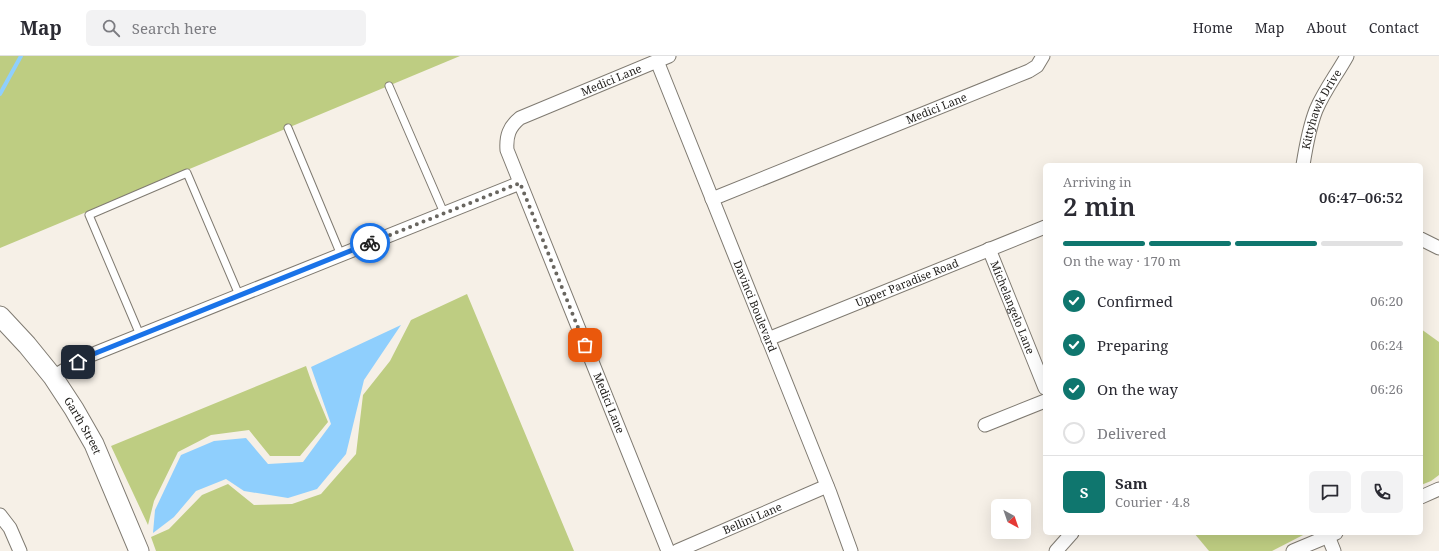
<!DOCTYPE html>
<meta charset="utf-8">
<style>
:root{--surface:#fff;--page:#f2f2f3;--text:#2b2b33;--muted:#7c7c81;--line:#e1e1e2;--accent:#0f766e}
body{margin:0;font-family:"Noto Serif",serif;background:var(--page);color:var(--text);height:100vh;display:flex;flex-direction:column;font-size:15px;white-space:nowrap}
*{box-sizing:border-box;margin:0}
p{font-size:13px;color:var(--muted)}
.icon{flex:none;width:22px;height:22px;fill:none;stroke:currentColor;stroke-width:2;stroke-linecap:round;stroke-linejoin:round}
.map{position:relative;flex:1;overflow:hidden}
.details{position:absolute;left:1043px;top:107px;width:380px;height:372px;display:flex;flex-direction:column;background:var(--surface);border-radius:6px;box-shadow:0 4px 16px #0002}
.details>*{flex:none}
.needle{width:26px;rotate:140deg}
.tools{position:absolute;left:991px;top:443px;display:grid;gap:8px}
.tools a{display:grid;place-items:center;width:40px;height:40px;border-radius:6px;background:var(--surface);box-shadow:0 4px 16px #0002;font-size:20px}
.pin{position:absolute;display:grid;place-items:center;width:34px;height:34px;color:#fff;margin:-17px;border-radius:8px;box-shadow:0 2px 6px #0006}
.courier{position:absolute;display:grid;place-items:center;width:40px;height:40px;margin:-20px;border:3px solid #1a73e8;border-radius:50%;background:#fff;color:#222;box-shadow:0 1px 5px #0007}
.headline em{font-style:normal;font-weight:600}
.headline div{display:flex;flex-direction:column-reverse}
.headline{display:flex;align-items:center;justify-content:space-between;height:68px;padding:0 20px}
h1{font-size:26px;font-weight:600;line-height:30px}
.bar{display:grid;grid-template-columns:repeat(4,1fr);gap:6px 4px;align-content:center;height:48px;padding:0 20px}
.bar i{height:5px;border-radius:3px;background:var(--line)}
.bar .selected{background:var(--accent)}
.bar p{grid-column:span 4}
.line{display:flex;align-items:center;gap:10px;padding:0 20px;border-top:1px solid var(--line)}
.line div{flex:1}
.round{display:grid;place-items:center;flex:none;width:42px;height:42px;border-radius:6px;background:var(--page)}
ol{padding:0 20px;list-style:none}
li{display:flex;align-items:center;gap:12px;height:44px}
li p{margin-inline-start:auto}
li .icon{padding:4px;border-radius:50%;background:var(--accent);color:#fff;stroke-width:4}
li:last-child{color:var(--muted)}
li i{width:22px;height:22px;border:2px solid var(--line);border-radius:50%}
header{display:flex;align-items:center;gap:24px;box-sizing:border-box;height:56px;padding:0 20px;background:var(--surface);border-bottom:1px solid var(--line)}
header strong{font-size:19px}
nav{display:flex;gap:22px;margin-inline-start:auto;font-size:14px}
.search{width:280px;height:36px;background:var(--page);display:flex;align-items:center;gap:10px;box-sizing:border-box;padding:0 14px;border-radius:6px;color:var(--muted);font-size:15px}
.map>svg:first-child{display:block}
.green{fill:#becd82}
.water{fill:#8fcffd}
.lines{fill:none;stroke-linecap:round;stroke-linejoin:round}
.stream{stroke:#8fcffd;stroke-width:4}
.lane-casing{stroke:#7f7a71;stroke-width:9}
.street-casing{stroke:#7f7a71;stroke-width:15}
.secondary-casing{stroke:#7f7a71;stroke-width:21}
.lane{stroke:#fff;stroke-width:7}
.street{stroke:#fff;stroke-width:13}
.secondary{stroke:#fff;stroke-width:19}
.done{stroke:#696660;stroke-width:4;stroke-dasharray:0 7.2}
.route{stroke:#1a73e8;stroke-width:5}
.labels{text-anchor:middle;stroke-width:3;stroke-linejoin:round;paint-order:stroke}
.street-label{font-size:11px;fill:#1d1b18;stroke:#fff}
</style>
<header>
<strong>Map</strong>
<div class="search"><svg class="icon" aria-label="search" viewBox="0 0 24 24"><circle cx="10" cy="10" r="6"/><path d="M15 15l6 6"/></svg>Search here</div>
<nav><a>Home</a><a>Map</a><a>About</a><a>Contact</a></nav>
</header>
<div class="map">
<svg width="1439" height="495" viewBox="0 0 1439 495">
<rect width="100%" height="100%" fill="#f6f0e7"/>
<!-- green -->
<g class="green">
<path d="M0,0H460L0,192Z"/>
<path d="M467,238L574,495H156L151,481L169,473L202,439L228,428L254,449L292,448L321,438L356,398L363,339L390,305L411,264Z"/>
<path d="M1421,273L1439,286V419L1431,425L1421,429Z"/>
<path d="M306,310L313,330L328,366L300,400H270L249,374L211,379L178,396L154,445L148,469L111,390Z"/>
<path d="M1194,477H1307L1272,495H1209Z"/>
</g>
<!-- water -->
<path class="water" d="M401,269L364,324L346,398L317,433L288,442L244,435L226,423L196,435L174,461L153,477L155,454L181,399L214,385L246,382L268,408L303,406L331,368L311,311Z"/>
<g class="lines">
<!-- stream -->
<path class="stream" d="M0,38L21,0"/>
<!-- lane casing -->
<g class="lane-casing">
<g id="lane">
<path d="M389,30L444,157"/>
<path d="M288,72L341,199"/>
<path d="M140,279L89,159L187,117L239,239"/>
</g>
</g>
<!-- street casing -->
<g class="street-casing">
<g id="street">
<path id="s1" d="M657,5L830,437L851,495"/>
<path id="s2" d="M1303,109C1306,90 1309,72 1316,54C1324,35 1337,18 1347,0"/>
<path id="s3" d="M712,143L1029,15L1037,10L1043,0"/>
<path d="M1421,183L1439,192"/>
<path id="s4" d="M989,193L1045,332"/>
<path id="s5" d="M768,283L1045,171"/>
<path d="M53,321L86,301L520,127"/>
<path d="M985,369L1045,345"/>
<path d="M1421,441L1439,433"/>
<path d="M0,459L10,472L20,495"/>
<path d="M1328,480L1334,495"/>
<path id="s6" d="M668,495L507,94C506,80 509,71 520,62L669,0"/>
<path id="s7" d="M677,495L827,430"/>
<path d="M1056,495L1072,477"/>
<path d="M1293,495L1336,477"/>
</g>
</g>
<!-- secondary casing -->
<g class="secondary-casing">
<g id="secondary">
<path id="s8" d="M0,260L27,289L53,321L74,353L94,388L139,495"/>
</g>
</g>
<!-- lane -->
<use href="#lane" class="lane"/>
<!-- street -->
<use href="#street" class="street"/>
<!-- secondary -->
<use href="#secondary" class="secondary"/>
</g>
<g class="lines">
<!-- done -->
<path class="done" d="M370,187L520,127L585,289"/>
<!-- route -->
<path class="route" d="M78,306L86,301L370,187"/>
</g>
<g class="labels">
<!-- street labels -->
<g class="street-label">
<text dy="4" stroke="none"><textPath href="#s6" startOffset="567">Medici Lane</textPath></text>
<text dy="4" stroke="none"><textPath href="#s3" startOffset="242">Medici Lane</textPath></text>
<text dy="4" stroke="none"><textPath href="#s2" startOffset="59">Kittyhawk Drive</textPath></text>
<text dy="4" stroke="none"><textPath href="#s5" startOffset="150">Upper Paradise Road</textPath></text>
<text dy="4" stroke="none"><textPath href="#s1" startOffset="264">Davinci Boulevard</textPath></text>
<text dy="4" stroke="none"><textPath href="#s4" startOffset="63">Michelangelo Lane</textPath></text>
<text transform="translate(609 347) rotate(68)" y="4">Medici Lane</text>
<text dy="4" stroke="none"><textPath href="#s8" startOffset="138">Garth Street</textPath></text>
<text dy="4" stroke="none"><textPath href="#s7" startOffset="82">Bellini Lane</textPath></text>
</g>
</g>
</svg>
<div class="tools">
<a><svg class="needle" viewBox="-14 -14 28 28"><path d="M0-13l5 13h-10z" fill="#e53935"/><path d="M0 13l5-13h-10z" fill="#7c7c81"/></svg></a>
</div>
<div class="pin" style="left:585px;top:289px;background:#ea580c"><svg class="icon" aria-label="bag" viewBox="0 0 24 24"><path d="M5 8h14l-1 12H6zM9 8a3 3 0 0 1 6 0"/></svg></div>
<div class="pin" style="left:78px;top:306px;background:#1f2937"><svg class="icon" aria-label="home" viewBox="0 0 24 24"><path d="M3 11l9-7 9 7M6 9v11h12V9"/></svg></div>
<div class="courier" style="left:370px;top:187px"><svg class="icon" aria-label="bike" viewBox="0 0 24 24"><circle cx="6" cy="16" r="4"/><circle cx="18" cy="16" r="4"/><path d="M6 16l4-8h5l3 8M10 8l3 8H6M13 5h3"/></svg></div>
<section class="details">
<div class="headline"><div><h1>2 min</h1><p>Arriving in</p></div><em>06:47–06:52</em></div>
<div class="bar"><i class="selected"></i><i class="selected"></i><i class="selected"></i><i></i><p>On the way · 170 m</p></div>
<ol>
<li><svg class="icon" aria-label="check" viewBox="0 0 24 24"><path d="M5 12l5 5 9-10"/></svg>Confirmed<p>06:20</p></li>
<li><svg class="icon" aria-label="check" viewBox="0 0 24 24"><path d="M5 12l5 5 9-10"/></svg>Preparing<p>06:24</p></li>
<li><svg class="icon" aria-label="check" viewBox="0 0 24 24"><path d="M5 12l5 5 9-10"/></svg>On the way<p>06:26</p></li>
<li><i></i>Delivered</li>
</ol>
<div class="line" style="height:72px"><b class="round" style="background:var(--accent);color:#fff">S</b><div><b>Sam</b><p>Courier · 4.8</p></div><a class="round"><svg class="icon" aria-label="chat" viewBox="0 0 24 24"><path d="M4 5h16v11H9l-5 4z"/></svg></a><a class="round"><svg class="icon" aria-label="phone" viewBox="0 0 24 24"><path d="M5 4h4l2 5-3 2q2 4 5 5l2-3 5 2v4C11 20 4 13 5 4z"/></svg></a></div>
</section>
</div>
